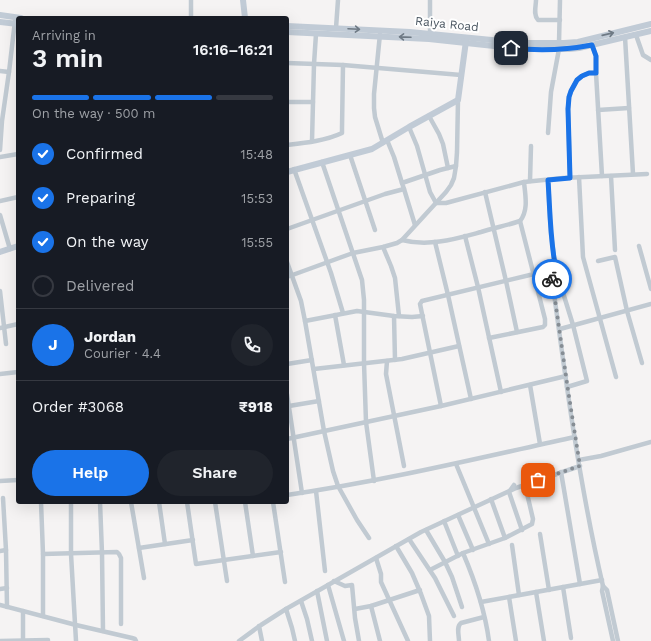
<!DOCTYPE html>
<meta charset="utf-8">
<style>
:root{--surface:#171b24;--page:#20242c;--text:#f1f3f6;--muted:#9ea1a6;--line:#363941;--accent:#1a73e8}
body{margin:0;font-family:"Work Sans",sans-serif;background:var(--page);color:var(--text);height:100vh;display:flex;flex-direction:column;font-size:15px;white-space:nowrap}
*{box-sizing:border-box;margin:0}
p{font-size:13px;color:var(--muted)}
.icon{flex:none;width:22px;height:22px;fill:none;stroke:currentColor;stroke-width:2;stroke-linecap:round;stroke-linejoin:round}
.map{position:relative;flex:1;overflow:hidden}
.side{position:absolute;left:16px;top:16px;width:273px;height:488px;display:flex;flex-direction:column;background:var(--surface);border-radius:4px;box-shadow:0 4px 16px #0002}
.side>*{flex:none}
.pin{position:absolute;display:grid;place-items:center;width:34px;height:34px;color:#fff;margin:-17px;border-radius:8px;box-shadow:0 2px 6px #0006}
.courier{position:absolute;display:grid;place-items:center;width:40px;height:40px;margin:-20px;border:3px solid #1a73e8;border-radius:50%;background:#fff;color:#222;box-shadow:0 1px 5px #0007}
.headline em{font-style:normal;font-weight:600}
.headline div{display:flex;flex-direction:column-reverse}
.headline{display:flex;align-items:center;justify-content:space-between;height:68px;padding:0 16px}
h1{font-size:26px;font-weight:600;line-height:30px}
.bar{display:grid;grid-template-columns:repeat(4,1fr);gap:6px 4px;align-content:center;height:48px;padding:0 16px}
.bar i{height:5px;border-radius:3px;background:var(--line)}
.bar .selected{background:var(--accent)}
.bar p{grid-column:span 4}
.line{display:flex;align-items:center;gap:10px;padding:0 16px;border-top:1px solid var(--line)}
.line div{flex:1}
.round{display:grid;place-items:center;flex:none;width:42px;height:42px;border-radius:21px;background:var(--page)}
ol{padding:0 16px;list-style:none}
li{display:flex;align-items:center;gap:12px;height:44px}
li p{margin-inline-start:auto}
li .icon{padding:4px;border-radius:50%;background:var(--accent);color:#fff;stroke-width:4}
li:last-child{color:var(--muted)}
li i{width:22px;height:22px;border:2px solid var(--line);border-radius:50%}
.button{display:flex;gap:8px;margin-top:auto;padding:8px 16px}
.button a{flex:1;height:46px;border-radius:24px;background:var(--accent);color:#fff;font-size:16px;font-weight:600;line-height:46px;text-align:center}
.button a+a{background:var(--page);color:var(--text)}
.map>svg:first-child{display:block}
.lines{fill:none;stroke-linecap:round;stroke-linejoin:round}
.street{stroke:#c1cad2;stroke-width:4.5}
.secondary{stroke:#c1cbd6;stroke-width:6}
.oneway{stroke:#6e7984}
.done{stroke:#868d94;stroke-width:4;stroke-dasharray:0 7.2}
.route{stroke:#1a73e8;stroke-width:5}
.labels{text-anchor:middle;stroke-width:4;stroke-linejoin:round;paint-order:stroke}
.street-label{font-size:12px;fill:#4a5661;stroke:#fff}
</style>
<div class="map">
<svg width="651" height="641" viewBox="0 0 651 641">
<rect width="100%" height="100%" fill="#f5f3f3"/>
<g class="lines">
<!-- street -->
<g class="street">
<path d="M536,0C536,6 533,15 538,20H560"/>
<path d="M191,18V0"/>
<path d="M336,28L338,0"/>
<path d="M380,34L374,94V108L375,117L383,143"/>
<path d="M636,35L643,55L651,60"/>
<path d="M430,36V0"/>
<path d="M625,37L633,174"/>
<path d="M559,43L560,0"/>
<path d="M287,63L343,65L461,75"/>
<path d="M0,71L9,72"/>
<path d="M596,73L602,176"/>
<path d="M287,102H313"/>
<path d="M598,110L629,108"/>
<path d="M429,116L439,134L443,144L448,168"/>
<path d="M409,127L417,146L430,192L436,203H446L524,182L563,178L647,174"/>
<path d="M548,133L551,92L559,49"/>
<path d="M387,140L394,157L402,183"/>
<path d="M312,141L314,64L316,34"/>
<path d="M287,145C305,143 325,141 342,133V128L343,65"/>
<path d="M0,150L2,121L9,72L15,21"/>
<path d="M350,155L375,230"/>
<path d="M0,157L18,154"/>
<path d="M322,162L362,280L364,300V363L366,422L374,481"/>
<path d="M294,169L331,273L343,313"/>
<path d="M611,176L615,250"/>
<path d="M579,177L583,257L616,377"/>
<path d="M570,178L568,109L569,97L571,91L577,80L582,76L589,73H596V56L592,45"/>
<path d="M548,180L551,234L554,257L556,270L573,325L587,381L567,387"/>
<path d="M530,181L531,146"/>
<path d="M404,189L415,225"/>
<path d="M485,192L506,281L517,332"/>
<path d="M0,201L18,197"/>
<path d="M0,215L10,249"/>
<path d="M287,229L385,194L404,189L402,183L440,170L456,166"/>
<path d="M465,236L478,287L501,392"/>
<path d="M402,240C429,247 455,239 481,232C494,228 508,225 520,221C529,210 525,194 524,182"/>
<path d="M435,242L448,295L471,399"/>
<path d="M639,246L651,289"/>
<path d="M383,247L391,266L395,278L399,316"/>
<path d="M598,261L615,257L627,311L642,363"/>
<path d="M287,262L301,301L305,321L324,431L333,471L338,486L357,520L369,538"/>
<path d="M551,271C565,376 579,483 603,586L602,591L613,641"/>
<path d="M287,277L353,253L383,247L397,243L402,240L446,192L451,185L454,178L456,166L457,152L458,100"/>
<path d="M0,291L6,344"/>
<path d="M335,315L344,365"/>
<path d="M394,316L395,360"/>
<path d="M305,321L357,311L394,316L412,317L423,316"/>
<path d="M0,328L18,324"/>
<path d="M560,329L651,304"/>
<path d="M489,338L543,327L545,325V319L520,221"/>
<path d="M387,361L386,374L404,466"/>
<path d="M287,364L312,360"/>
<path d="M314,369L402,359L459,346"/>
<path d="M0,374L18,372"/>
<path d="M530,385L540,444"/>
<path d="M287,394L302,493"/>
<path d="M289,406L319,401"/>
<path d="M441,406L420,304L422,301L534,274L556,270"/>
<path d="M287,439L441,406L566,376"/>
<path d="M579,460L601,456L651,442"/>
<path d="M456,464L489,544"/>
<path d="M561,472L580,584"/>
<path d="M0,481L18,480"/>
<path d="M514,485L509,492L522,530"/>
<path d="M316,491L325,571"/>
<path d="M287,495C384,481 479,458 575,437"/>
<path d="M3,498L6,550L7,607"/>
<path d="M491,499L505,538"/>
<path d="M41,502L43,554V616"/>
<path d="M71,502V554L76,641"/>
<path d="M100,502L102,553L103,631"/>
<path d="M131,502L144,578"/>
<path d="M159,502L165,544"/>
<path d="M187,502L196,564L224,560L281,552"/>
<path d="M215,502L227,581"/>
<path d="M245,502L253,556"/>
<path d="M273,502L285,582"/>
<path d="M458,515L473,550"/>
<path d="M444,521L458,556"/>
<path d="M426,530L445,562L452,577L462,607"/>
<path d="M540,534L549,590"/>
<path d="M409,539L435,578L454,616"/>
<path d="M512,545L519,595"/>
<path d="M396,546L412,573L421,594L429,616L430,641"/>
<path d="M139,548L193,540"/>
<path d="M0,551L6,550"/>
<path d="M463,553C475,581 485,611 489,641"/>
<path d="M43,554L117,552L119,554L121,558V624"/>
<path d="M376,558L381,574V582L408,641"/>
<path d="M430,570L463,553L505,538L532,524L533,519L525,485V474"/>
<path d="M334,581L345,586L352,585L355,618L359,641"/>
<path d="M328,585L344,641"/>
<path d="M603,586L607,590L618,641"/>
<path d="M563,587L571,638"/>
<path d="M0,589L7,588"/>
<path d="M317,591L327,641"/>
<path d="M536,592L544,641"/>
<path d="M509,597L516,641"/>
<path d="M301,601L307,619L312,641"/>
<path d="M481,602L602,580"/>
<path d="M0,605L76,625L132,638L135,639L136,641"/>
<path d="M371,606L380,641"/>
<path d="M286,609L292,628L295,641"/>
<path d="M355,609L371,606L420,590"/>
<path d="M259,626L262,641"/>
<path d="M0,641L48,640"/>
<path d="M23,641V611"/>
<path d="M239,641L261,625L286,609L421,532L464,512L516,488L580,466"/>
<path d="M459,641C459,635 456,627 461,623L484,617"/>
</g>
<!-- secondary -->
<g class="secondary">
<path d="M243,0L245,18"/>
<path d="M0,15L21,18"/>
<path d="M0,22L18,24"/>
<path d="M287,26L410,32L522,43H564L578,42L651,24"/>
<path d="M287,32L429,39L521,49H569L579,48L651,31"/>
<path d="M287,172L372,149L409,127L458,100L466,41"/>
<path d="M0,252L18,246"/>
</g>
</g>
<!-- one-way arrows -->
<defs><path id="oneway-shaft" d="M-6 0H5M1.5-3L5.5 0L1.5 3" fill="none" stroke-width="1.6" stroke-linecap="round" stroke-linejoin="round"/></defs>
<g class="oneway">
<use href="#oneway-shaft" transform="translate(354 29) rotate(3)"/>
<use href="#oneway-shaft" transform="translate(608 34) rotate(-13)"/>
<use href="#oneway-shaft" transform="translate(405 37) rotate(-178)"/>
</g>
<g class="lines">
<!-- done -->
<path class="done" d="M538,480L580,466L568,390L552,279"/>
<!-- route -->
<path class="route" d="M511,48C538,51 566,50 592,45L596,56V73H589L582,76L577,80L571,91L569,97L568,109L570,178L548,180C550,210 550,240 556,270L551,271L552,279"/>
</g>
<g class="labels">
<!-- street labels -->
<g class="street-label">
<text transform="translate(447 24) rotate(6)" y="4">Raiya Road</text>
</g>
</g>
</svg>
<div class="pin" style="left:538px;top:480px;background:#ea580c"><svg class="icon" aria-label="bag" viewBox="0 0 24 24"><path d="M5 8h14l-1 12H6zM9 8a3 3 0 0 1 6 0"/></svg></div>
<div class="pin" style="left:511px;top:48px;background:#1f2937"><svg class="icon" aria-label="home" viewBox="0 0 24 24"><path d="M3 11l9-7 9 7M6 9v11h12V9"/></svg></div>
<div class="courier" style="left:552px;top:279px"><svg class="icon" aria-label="bike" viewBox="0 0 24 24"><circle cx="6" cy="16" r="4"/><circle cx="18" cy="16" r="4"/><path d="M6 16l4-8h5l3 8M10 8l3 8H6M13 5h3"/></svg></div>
<section class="side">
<div class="headline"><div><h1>3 min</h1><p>Arriving in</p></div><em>16:16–16:21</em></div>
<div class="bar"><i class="selected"></i><i class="selected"></i><i class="selected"></i><i></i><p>On the way · 500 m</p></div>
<ol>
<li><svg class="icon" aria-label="check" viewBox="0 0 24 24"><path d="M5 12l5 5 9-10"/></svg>Confirmed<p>15:48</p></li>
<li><svg class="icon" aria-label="check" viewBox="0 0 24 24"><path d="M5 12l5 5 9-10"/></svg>Preparing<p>15:53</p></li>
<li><svg class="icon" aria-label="check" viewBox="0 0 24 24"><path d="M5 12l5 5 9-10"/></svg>On the way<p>15:55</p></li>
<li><i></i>Delivered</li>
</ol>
<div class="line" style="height:72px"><b class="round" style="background:var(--accent);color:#fff">J</b><div><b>Jordan</b><p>Courier · 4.4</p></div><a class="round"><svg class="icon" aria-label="phone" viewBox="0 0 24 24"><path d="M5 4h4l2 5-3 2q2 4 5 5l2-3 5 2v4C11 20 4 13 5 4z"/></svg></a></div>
<div class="line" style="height:52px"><div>Order #3068</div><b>₹918</b></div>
<div class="button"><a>Help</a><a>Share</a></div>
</section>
</div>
